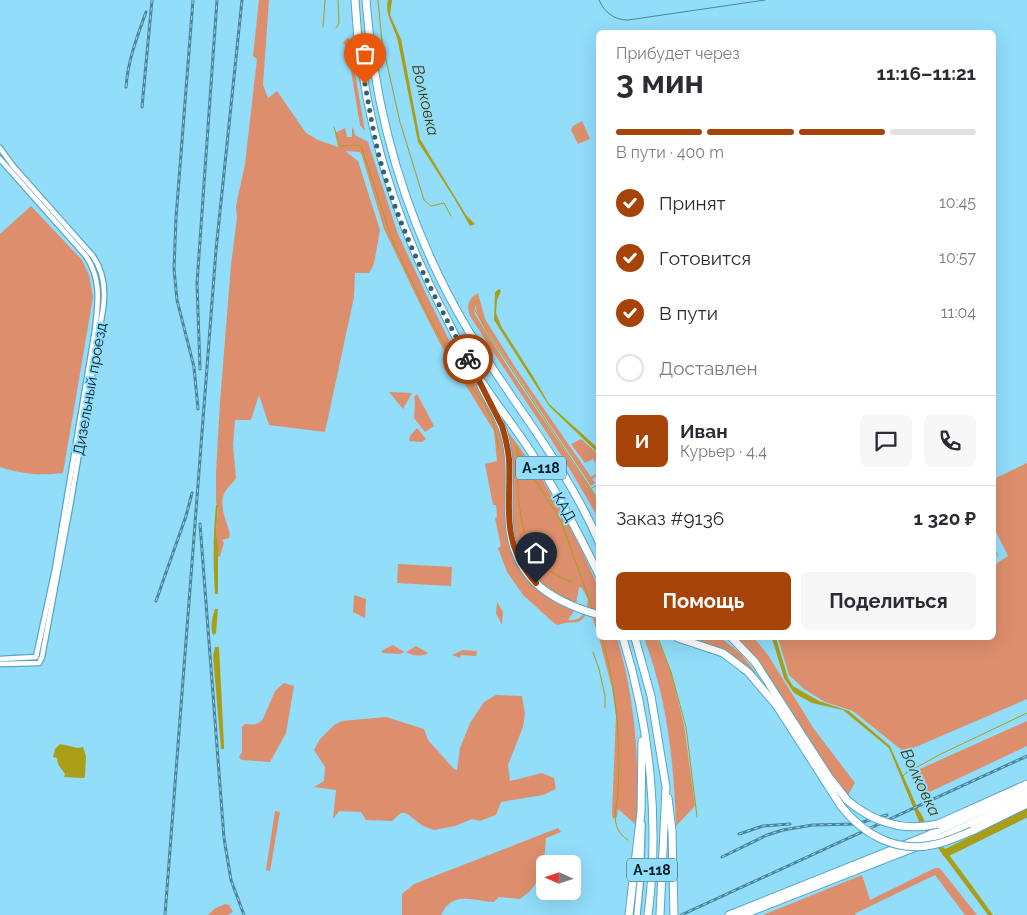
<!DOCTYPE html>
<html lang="ru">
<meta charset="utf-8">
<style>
:root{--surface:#fff;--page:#f7f7f7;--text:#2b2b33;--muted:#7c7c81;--line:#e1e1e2;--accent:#a64309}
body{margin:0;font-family:Raleway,sans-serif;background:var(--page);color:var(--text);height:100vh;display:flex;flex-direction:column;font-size:19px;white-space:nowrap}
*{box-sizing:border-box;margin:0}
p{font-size:16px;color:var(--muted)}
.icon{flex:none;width:28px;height:28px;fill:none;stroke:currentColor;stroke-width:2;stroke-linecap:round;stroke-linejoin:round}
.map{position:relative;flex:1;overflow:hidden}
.side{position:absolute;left:596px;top:30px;width:400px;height:610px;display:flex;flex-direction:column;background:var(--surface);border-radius:8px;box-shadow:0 5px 20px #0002}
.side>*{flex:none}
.needle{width:32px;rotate:273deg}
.controls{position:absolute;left:536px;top:855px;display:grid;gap:10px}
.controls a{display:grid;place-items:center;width:45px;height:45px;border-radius:8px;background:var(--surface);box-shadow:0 5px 20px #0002;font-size:25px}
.pin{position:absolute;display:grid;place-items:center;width:42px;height:42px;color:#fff;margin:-51px -21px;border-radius:50% 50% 50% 0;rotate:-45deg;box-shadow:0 0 5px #0007}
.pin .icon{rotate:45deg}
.courier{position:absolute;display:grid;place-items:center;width:50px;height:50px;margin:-25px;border:4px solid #a64309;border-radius:50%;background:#fff;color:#222;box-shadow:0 1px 6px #0007}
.headline em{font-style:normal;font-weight:700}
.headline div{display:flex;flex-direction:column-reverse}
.headline{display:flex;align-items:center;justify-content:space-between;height:85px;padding:0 20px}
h1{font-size:32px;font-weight:700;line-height:38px}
.bar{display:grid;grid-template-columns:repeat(4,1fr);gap:8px 5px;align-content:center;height:60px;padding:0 20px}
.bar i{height:6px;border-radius:4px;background:var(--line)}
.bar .selected{background:var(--accent)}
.bar p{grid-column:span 4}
.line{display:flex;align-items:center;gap:12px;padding:0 20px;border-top:1px solid var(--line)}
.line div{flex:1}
.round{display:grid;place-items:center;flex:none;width:52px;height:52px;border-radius:8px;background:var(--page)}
ol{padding:0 20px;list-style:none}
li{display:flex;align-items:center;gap:15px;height:55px}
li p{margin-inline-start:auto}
li .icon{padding:5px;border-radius:50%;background:var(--accent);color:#fff;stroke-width:4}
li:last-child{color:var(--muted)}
li i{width:28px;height:28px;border:2px solid var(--line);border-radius:50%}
.action{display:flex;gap:10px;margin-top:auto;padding:10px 20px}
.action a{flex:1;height:58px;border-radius:8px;background:var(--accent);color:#fff;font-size:20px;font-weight:700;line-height:58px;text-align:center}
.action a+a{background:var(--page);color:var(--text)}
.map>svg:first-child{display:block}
.green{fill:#dd8f6d}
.water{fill:#aa9e18}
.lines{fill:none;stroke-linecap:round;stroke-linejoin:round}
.stream{stroke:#aa9e18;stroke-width:1}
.river{stroke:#aa9e18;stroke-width:8}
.minor-casing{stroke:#5aa6c1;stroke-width:7}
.major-casing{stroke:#5aa6c1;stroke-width:8}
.highway-casing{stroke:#5aa6c1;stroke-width:9}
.minor{stroke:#fff;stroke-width:4.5}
.major{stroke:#fff;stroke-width:5.5}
.highway{stroke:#fff;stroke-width:7}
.tram{stroke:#4d8499;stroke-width:1}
.rail-casing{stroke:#4d8499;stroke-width:3}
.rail{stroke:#91ddfa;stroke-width:1;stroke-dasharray:4;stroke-linecap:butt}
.highway-bridge-casing{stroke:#5aa6c1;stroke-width:9;stroke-linecap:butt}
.highway-bridge{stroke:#fff;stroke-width:7}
.done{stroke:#336172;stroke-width:5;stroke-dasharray:0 9}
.route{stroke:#a64309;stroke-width:6}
.labels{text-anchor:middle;stroke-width:4;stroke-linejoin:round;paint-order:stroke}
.shield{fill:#91ddfa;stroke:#2c5768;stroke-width:1}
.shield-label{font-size:14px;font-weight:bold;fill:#001e29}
.street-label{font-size:15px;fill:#001e29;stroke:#91ddfa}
.water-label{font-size:16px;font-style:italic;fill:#3e3905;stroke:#91ddfa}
</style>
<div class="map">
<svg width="1027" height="915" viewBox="0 0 1027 915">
<rect width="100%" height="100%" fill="#91ddfa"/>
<!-- green -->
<g class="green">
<path d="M259,0H269L263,85L268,98L277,91L306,133L318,140L338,147L335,133L345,128L347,137H352V129L353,127L355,135L368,142L398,234L427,296L449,340L491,408L501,430L506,458V527L509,544L513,556L528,580L539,591L556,603L574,611L568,620C582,622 587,611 588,599L582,588L579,587L576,605L562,600L538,582L527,569L514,543L504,426L542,479L569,525L584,555L599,589V636L589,609C578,630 575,618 558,625L554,623L523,595L507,572L498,548L501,546L495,518L497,517L496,505H493L485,464L497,461L494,431L442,347L420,304L384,229L362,156L360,152L345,151L358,161L380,230L374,264L369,273H355L354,297L325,432L269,425L259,395L251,420H235L233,445L236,478C233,483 226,489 224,494C219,506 227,523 230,534L229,538L222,540L224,543L220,556L218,557L216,531L218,509L216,502V473L220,402L231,265L237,218L236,206L245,164L257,59L253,56Z"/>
<path d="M347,38H349L365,131L360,125L347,47L343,43Z"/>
<path d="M582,121L590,139L578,144L571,130L573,126Z"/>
<path d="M31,206L82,260L89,275L93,297L63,473C40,476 22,474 0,467V234Z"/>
<path d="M478,293L485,319L515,367L591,477L599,472V475L592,479L595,483L591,486L490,335C482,323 473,312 477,299L474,308L475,314L510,370L590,488L599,503V520C561,449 513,384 470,316C466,305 469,298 478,293Z"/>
<path d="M389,392L412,393L403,409Z"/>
<path d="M417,394L434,426L425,432L414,418L415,402L414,397Z"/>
<path d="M417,428L426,439L422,442L409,441L410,436Z"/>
<path d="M581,439L599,455V468L593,459L585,463L571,444Z"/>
<path d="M1027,463V699L904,752L853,711L825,702L804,689L789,675L778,638H994V565L1008,556L994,528V479Z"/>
<path d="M398,564L452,567L451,586L397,583Z"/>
<path d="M354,595L366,599L365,618L353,612Z"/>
<path d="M497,602L503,612L502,625L496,613Z"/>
<path d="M599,638H617C631,685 638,736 637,786C637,798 638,812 635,824L618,809L617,817L613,819L612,813L616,716L612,688Z"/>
<path d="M644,638H657L671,672L684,725L695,806L676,826C674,762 667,698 644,638Z"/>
<path d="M700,638H721L741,654L756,673L754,674C737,659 721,649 699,640Z"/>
<path d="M736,638H754L768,655L814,729L855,783L848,795L846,796C807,745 779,686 736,638Z"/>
<path d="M393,645L404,652L400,654L383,653L381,651Z"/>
<path d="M416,646L428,653C421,657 412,656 406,652Z"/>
<path d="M463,650L477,651L476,656L461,655L460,658L452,655Z"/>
<path d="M284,683L294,686L286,733L270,762L242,760L239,757L242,752V727L245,724C254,725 258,725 263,719L275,691Z"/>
<path d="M496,695L522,696L525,714L523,727L508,765L510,781L542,773L554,778L556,789L543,795L501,802L496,815L480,821L472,819L455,826L434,830L423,826L406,813H401L392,821L366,820L361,812L339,811L333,819L336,790L314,787L324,781L325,767L314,750L320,739L334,725L342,721L386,717L424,729L428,740L454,769L457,770L460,748L470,723L484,702Z"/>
<path d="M1027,721V746L921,796L911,773Z"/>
<path d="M275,811L280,812L270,871L266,870Z"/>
<path d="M558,828L561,832L546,838L544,863L545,875L542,876L529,892L520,899L499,897L494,902C481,902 459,893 448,905C445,907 443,912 441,915H402V894L414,884Z"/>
<path d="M935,868H939L942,871L977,915H965L935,875L856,913L855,915H763L862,875L870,900Z"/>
<path d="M225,904L229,905L233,912L228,915H208L214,909Z"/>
</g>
<!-- water -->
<g class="water">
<path d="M388,0H392L390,15L401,39L420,139L466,215L475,224L470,226L454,198L418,142L398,42C395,27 384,15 388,0Z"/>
<path d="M499,289L501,291L497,300L496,313L501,326L534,378L549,404L599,449V454L549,406L494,320L495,292Z"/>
<path d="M216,505H218L216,531L218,547V594H215C213,564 213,535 216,505Z"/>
<path d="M215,609H218L216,633L214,635L212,633C211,624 212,617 215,609Z"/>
<path d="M772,638H776L788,678L793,686L819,701L849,711L890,746L919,811C924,816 924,823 928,828C951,856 972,886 993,915H988L920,824L889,748L843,710L812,703L794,693L784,678Z"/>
<path d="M215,647H219L224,745V749H221L213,656Z"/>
<path d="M60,744L78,748L83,747L86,756L85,777L83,778L64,777L65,774L58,764L57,758L53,757L55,749Z"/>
</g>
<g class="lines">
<!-- stream -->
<g class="stream">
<path d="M378,0L382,42L400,122L424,200L431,206L444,203L451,216"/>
<path d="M323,27L325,0"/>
<path d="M336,28L339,23L338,0"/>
<path d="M334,127L340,145C347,148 354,143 361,146L393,242L430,319L454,362L486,407L494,425L499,450"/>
<path d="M477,300L474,308L489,335L599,501"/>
<path d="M515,447L517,446C519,498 512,562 572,582"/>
<path d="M517,451L561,521L593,610"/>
<path d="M592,488L599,484"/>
<path d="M994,548L998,556"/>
<path d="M596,618L599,627"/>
<path d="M602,638C616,687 621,739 618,791C618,799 616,806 615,814C615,825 618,834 628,840"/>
<path d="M658,638L671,672L686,727L697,817"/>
<path d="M593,652L599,669L605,696V708"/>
<path d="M903,776L906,773L941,754L1027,713"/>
</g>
<!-- river -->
<path class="river" d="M946,853L1027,813"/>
<!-- minor casing -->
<g class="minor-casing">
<g id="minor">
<path d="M0,148L13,166L92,255C104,271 106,289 103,309L71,501L42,657L39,663L0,664"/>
<path d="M0,159L86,256C102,280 98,303 95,330L55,569L36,657L0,659"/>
</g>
</g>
<!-- major casing -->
<g class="major-casing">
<path id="major" d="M637,915L640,884L642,824"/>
</g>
<!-- highway casing -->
<g class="highway-casing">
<g id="highway">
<path d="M355,0C361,114 394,220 448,321C456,337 463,353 473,368C490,396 511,422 529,449C556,489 578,532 599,575"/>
<path d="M366,0C375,117 408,229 468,330C511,401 566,465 599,542"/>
<path d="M481,386C489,402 501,419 505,437C512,463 508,490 509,517C511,576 547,600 599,615"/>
<path d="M623,638C650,726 660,823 648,915"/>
<path d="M635,638L651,696L666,787L660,915"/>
<path d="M678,638L723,653L748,672L777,706L841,806"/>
<path d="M732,638L755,662L829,777L847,800"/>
<path d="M668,798L672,831"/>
<path d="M938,824L1027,784"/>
<path d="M972,831L1027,804"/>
<path d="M629,915L641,812L642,741"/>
<path d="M729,915L924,837L1027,791"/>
<path d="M742,915L944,836L1027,798"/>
</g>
</g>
<!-- minor -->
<use href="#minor" class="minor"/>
<!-- major -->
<use href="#major" class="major"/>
<!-- highway -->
<use href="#highway" class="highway"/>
<!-- tram -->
<path class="tram" d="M599,0C604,12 614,20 628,20L765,0"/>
<!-- rail casing -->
<g class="rail-casing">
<g id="rail">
<path d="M193,0L176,218L174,269L177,300L194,367L198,409"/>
<path d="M126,87C128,60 137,37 146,12"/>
<path d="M142,107L152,0"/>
<path d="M200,369L197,283L217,0"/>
<path d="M200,524L224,838L231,880L244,915"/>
<path d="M156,601L186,516L192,493"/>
<path d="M739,834L763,826L790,824"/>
<path d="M722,857L767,835L783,830L813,825L856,824L887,815"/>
<path d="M165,915L216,250L242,0"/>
<path d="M681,915L1027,756"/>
</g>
</g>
<!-- rail -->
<use href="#rail" class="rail"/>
<!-- highway-bridge casing -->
<g class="highway-bridge-casing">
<g id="highway-bridge">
<path d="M847,800C874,823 903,832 938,824"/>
<path d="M841,806C862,833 895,853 932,845C946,843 959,836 972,831"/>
<path d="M672,831L674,915"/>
</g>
</g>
<!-- highway-bridge -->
<use href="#highway-bridge" class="highway-bridge"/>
</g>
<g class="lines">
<!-- done -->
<path class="done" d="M365,84C369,107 373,130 378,152C397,226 432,293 468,359"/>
<!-- route -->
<path class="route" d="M468,359L502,426C505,436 508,448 509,459C511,491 504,525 517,554C521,565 528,574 536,583"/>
</g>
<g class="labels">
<!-- shield labels -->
<g class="shield">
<rect x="516" y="456.5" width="50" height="23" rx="4"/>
<rect x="627" y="858.5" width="50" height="23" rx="4"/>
</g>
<g class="shield-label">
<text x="541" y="473">А-118</text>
<text x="652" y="875">А-118</text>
</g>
<!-- street labels -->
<g class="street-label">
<text transform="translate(90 389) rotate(-80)" y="5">Дизельный проезд</text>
<text transform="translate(564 507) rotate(60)" y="5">КАД</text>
</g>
<!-- water labels -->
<g class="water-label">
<text transform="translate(426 100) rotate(77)" y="6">Волковка</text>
<text transform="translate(921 782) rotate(65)" y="6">Волковка</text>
</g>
</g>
</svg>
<div class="controls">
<a><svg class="needle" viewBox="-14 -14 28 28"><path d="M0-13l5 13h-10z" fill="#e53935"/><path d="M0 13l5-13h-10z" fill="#7c7c81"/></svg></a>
</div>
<div class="pin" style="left:365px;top:84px;background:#ea580c"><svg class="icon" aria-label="bag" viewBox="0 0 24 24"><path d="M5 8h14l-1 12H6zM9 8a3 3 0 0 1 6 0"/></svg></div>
<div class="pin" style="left:536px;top:583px;background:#1f2937"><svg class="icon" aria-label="home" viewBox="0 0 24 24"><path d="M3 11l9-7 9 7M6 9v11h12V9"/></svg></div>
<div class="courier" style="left:468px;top:359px"><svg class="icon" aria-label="bike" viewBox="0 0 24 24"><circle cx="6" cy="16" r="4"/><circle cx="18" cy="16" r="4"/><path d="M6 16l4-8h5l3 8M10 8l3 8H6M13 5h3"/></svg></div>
<section class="side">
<div class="headline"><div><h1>3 мин</h1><p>Прибудет через</p></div><em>11:16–11:21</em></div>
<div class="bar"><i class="selected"></i><i class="selected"></i><i class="selected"></i><i></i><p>В пути · 400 m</p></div>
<ol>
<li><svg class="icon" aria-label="check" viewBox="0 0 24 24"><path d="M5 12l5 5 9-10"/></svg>Принят<p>10:45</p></li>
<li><svg class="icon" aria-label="check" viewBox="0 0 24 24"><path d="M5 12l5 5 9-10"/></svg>Готовится<p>10:57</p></li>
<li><svg class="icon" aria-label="check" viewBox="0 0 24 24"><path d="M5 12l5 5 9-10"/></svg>В пути<p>11:04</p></li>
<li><i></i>Доставлен</li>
</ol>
<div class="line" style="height:90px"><b class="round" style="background:var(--accent);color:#fff">И</b><div><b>Иван</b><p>Курьер · 4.4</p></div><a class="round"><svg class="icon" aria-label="chat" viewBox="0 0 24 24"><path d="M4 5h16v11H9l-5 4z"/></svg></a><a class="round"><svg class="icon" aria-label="phone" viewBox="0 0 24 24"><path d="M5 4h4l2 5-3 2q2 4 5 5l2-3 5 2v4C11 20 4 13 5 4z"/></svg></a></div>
<div class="line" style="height:65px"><div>Заказ #9136</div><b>1 320 ₽</b></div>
<div class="action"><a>Помощь</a><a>Поделиться</a></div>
</section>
</div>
